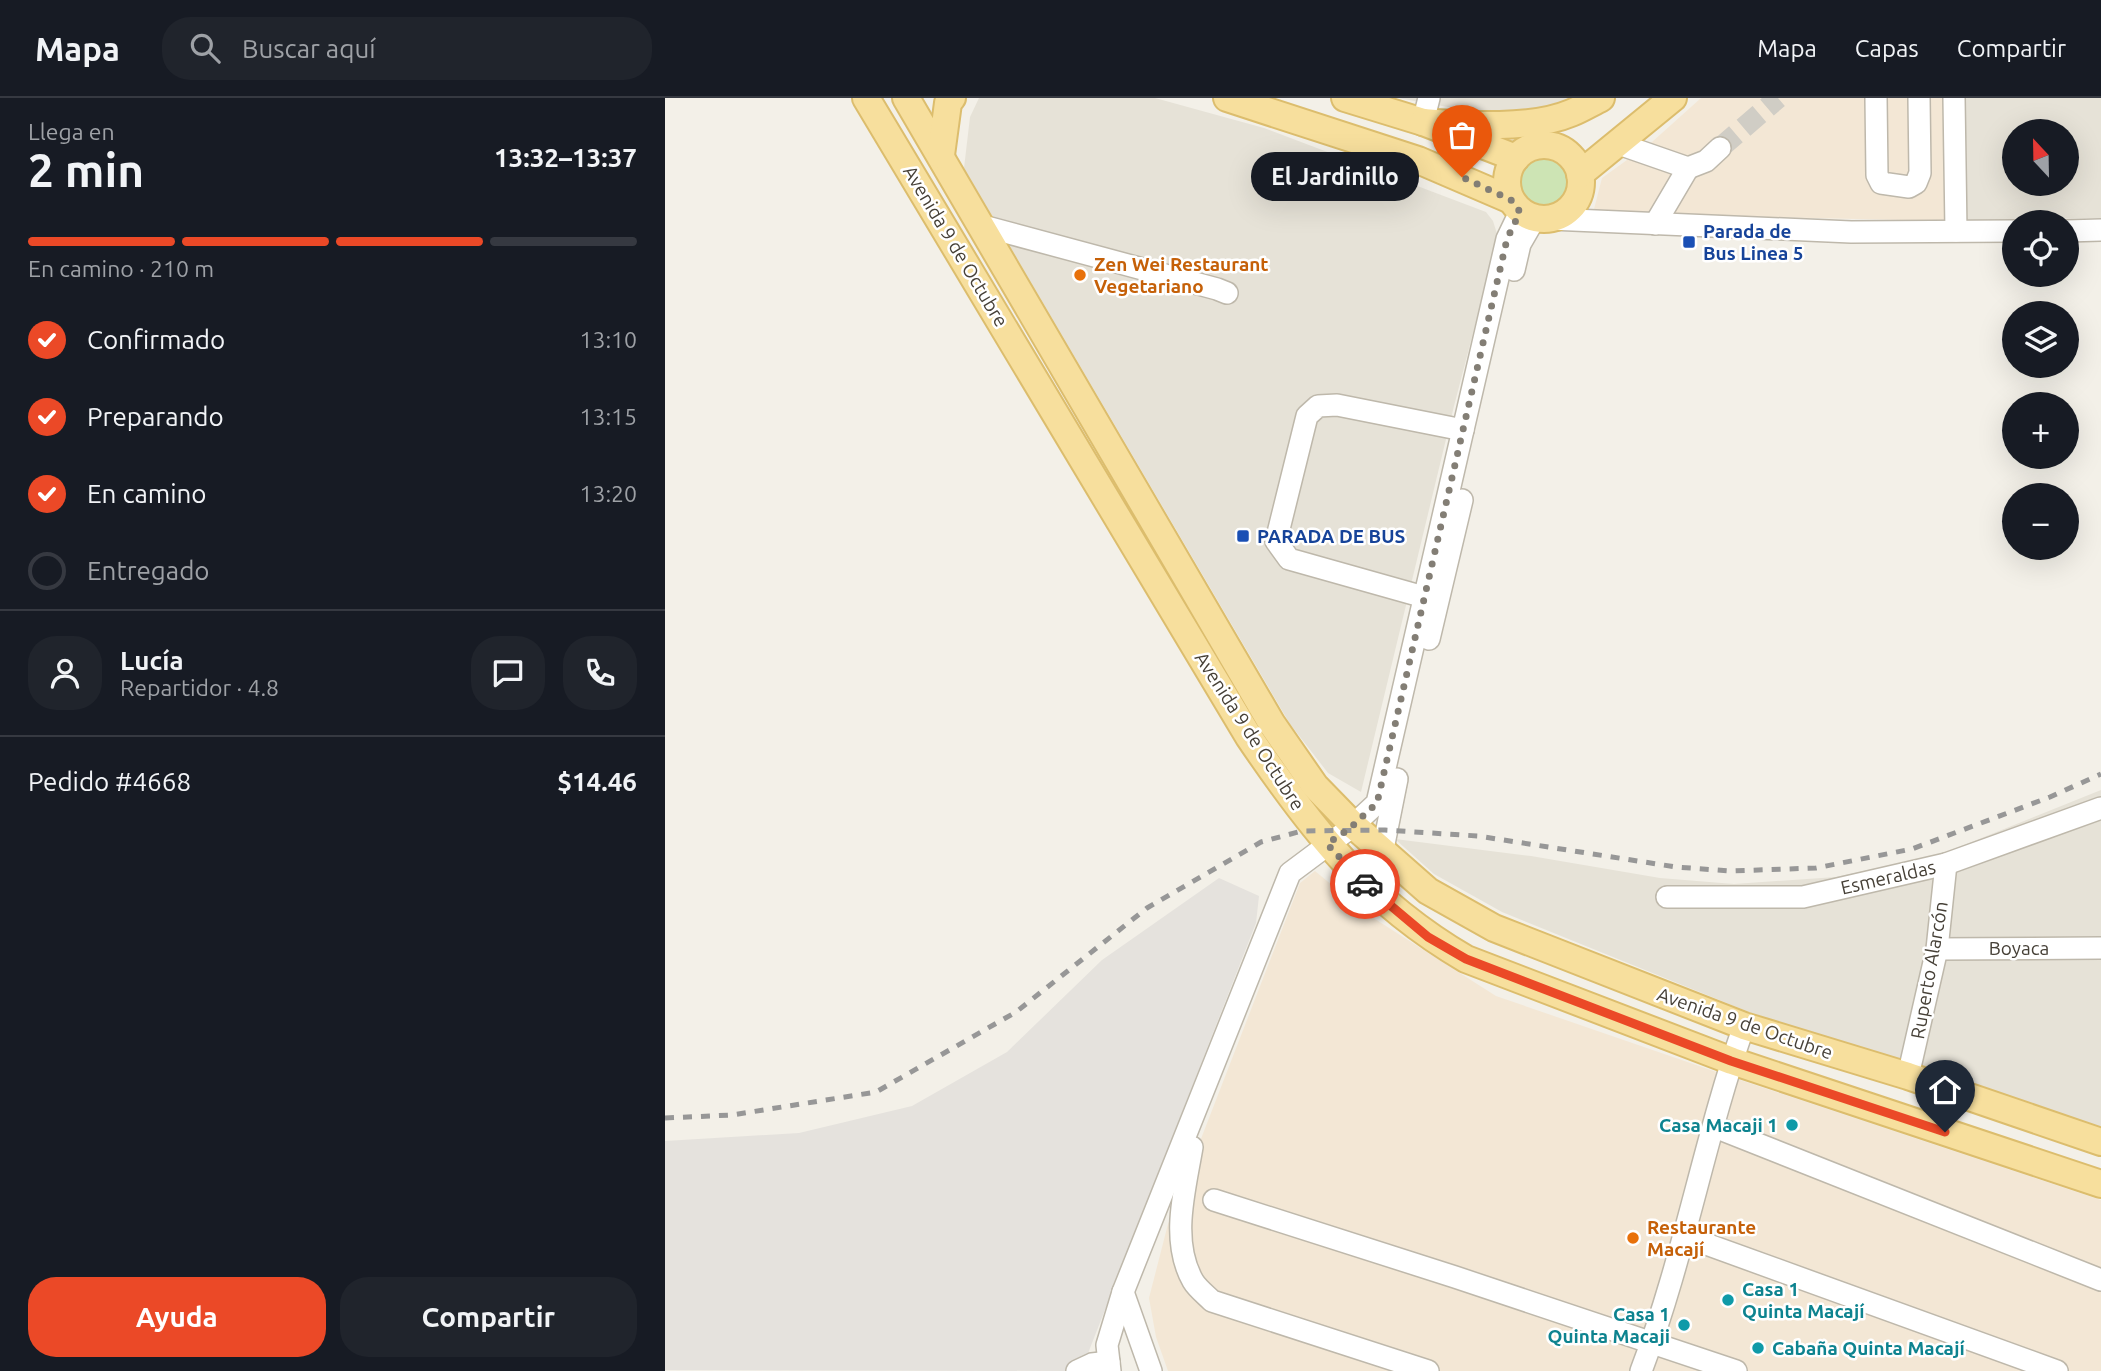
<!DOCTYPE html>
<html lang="es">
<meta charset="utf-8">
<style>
:root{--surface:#171b24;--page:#20242c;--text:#f1f3f6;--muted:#9ea1a6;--line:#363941;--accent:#eb4927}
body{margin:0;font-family:Ubuntu,sans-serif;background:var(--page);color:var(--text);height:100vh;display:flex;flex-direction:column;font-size:26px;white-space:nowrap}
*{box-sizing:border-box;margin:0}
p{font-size:23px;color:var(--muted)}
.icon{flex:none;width:38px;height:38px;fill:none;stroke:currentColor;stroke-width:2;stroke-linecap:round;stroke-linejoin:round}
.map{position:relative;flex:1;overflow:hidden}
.sheet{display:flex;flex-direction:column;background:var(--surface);width:665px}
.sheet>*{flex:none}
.needle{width:46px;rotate:338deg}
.controls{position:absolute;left:1337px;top:21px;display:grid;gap:14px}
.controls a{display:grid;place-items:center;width:77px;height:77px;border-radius:50%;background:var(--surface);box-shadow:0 7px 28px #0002;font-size:35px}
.pin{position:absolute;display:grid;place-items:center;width:60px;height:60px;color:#fff;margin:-72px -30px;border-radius:50% 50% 50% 0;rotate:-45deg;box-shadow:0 0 7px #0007}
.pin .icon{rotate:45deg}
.courier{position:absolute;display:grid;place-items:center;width:70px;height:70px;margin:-35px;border:5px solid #eb4927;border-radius:50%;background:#fff;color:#222;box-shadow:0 2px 9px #0007}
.bubble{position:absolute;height:49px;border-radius:24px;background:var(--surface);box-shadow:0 7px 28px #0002;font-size:23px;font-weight:700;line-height:49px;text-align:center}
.head em{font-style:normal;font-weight:700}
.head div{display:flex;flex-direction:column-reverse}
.head{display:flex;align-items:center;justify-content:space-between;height:119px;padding:0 28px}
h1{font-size:46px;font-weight:700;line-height:52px}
.bar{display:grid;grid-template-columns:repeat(4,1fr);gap:10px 7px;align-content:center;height:84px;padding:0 28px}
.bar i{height:9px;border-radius:5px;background:var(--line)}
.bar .current{background:var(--accent)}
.bar p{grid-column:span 4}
.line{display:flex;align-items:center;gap:18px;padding:0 28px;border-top:2px solid var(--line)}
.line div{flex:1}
.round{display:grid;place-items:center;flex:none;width:74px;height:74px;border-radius:28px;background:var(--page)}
ol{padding:0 28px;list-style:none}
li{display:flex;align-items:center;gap:21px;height:77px}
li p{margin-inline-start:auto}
li .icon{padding:7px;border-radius:50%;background:var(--accent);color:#fff;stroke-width:4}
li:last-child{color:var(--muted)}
li i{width:38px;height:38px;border:4px solid var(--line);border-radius:50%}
.cta{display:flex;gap:14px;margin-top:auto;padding:14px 28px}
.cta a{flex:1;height:80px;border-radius:28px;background:var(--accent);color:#fff;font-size:28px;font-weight:700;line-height:80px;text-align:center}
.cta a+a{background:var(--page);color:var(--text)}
header{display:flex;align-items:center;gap:42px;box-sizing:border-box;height:98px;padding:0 35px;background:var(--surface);border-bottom:2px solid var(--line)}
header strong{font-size:33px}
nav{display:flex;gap:38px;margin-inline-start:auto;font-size:24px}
.search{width:490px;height:63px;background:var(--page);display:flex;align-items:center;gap:18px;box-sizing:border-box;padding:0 24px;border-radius:28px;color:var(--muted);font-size:26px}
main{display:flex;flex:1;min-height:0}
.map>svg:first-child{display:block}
.residential{fill:#e6e2d7;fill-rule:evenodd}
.commercial{fill:#f3e7d5}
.industrial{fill:#e5e2dd}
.green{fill:#cde4b4}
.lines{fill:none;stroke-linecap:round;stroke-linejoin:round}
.minor-tunnel{stroke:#d0cdc5;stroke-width:21;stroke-dasharray:21 10;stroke-linecap:butt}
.minor-casing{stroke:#beb8ab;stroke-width:24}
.major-casing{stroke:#dcbd6d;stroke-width:30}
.minor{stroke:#fff;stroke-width:21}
.major{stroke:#f7df9d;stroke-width:26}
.rail{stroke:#979797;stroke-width:5;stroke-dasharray:9 9;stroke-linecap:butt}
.done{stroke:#837e75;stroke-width:7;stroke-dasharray:0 12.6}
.route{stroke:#eb4927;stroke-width:9}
.transit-dot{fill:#1a4fb4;stroke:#fff;stroke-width:2.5}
.food-dot{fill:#e8710a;stroke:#fff;stroke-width:2.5}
.culture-dot{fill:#0f9aa8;stroke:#fff;stroke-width:2.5}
.labels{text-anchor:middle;stroke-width:5;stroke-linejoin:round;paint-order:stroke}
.transit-label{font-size:19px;font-weight:bold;fill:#164399;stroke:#fff;text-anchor:start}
.street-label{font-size:19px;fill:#464037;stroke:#fff}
.food-label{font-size:19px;font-weight:bold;fill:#c56008;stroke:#fff;text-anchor:start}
.culture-label{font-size:19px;font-weight:bold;fill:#0d838f;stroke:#fff;text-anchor:end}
</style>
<header>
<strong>Mapa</strong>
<div class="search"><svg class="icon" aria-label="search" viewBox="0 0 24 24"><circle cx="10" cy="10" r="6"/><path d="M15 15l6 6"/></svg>Buscar aquí</div>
<nav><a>Mapa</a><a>Capas</a><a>Compartir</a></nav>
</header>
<main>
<section class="sheet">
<div class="head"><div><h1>2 min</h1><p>Llega en</p></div><em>13:32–13:37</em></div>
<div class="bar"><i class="current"></i><i class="current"></i><i class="current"></i><i></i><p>En camino · 210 m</p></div>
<ol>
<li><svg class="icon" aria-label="check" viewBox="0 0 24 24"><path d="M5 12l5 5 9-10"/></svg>Confirmado<p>13:10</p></li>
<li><svg class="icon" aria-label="check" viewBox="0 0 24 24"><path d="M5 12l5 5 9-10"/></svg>Preparando<p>13:15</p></li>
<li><svg class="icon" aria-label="check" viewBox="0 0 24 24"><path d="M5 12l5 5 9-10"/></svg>En camino<p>13:20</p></li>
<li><i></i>Entregado</li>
</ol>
<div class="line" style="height:126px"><a class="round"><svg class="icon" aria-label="person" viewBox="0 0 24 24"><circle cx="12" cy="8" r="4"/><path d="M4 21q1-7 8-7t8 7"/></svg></a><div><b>Lucía</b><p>Repartidor · 4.8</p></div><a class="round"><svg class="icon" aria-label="chat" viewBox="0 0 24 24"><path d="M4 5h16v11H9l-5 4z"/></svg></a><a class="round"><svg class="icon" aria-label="phone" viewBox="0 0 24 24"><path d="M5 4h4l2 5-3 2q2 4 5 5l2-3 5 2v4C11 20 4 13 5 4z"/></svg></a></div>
<div class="line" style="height:91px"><div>Pedido #4668</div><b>$14.46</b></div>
<div class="cta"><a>Ayuda</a><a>Compartir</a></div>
</section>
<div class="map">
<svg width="1436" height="1273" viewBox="0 0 1436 1273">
<rect width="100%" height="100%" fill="#f3f0e8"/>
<!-- residential -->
<g class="residential">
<path d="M314,0H490L599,30L821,114L828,123L833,139L789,308L696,694L663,675L625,626L299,70L305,19Z"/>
<path d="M733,0H924L863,13L811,14Z"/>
<path d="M1279,0H1436V120L1284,123ZM1349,33H1402V86H1349Z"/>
<path d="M1436,692V1031L1084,914L837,814L769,776L730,741L866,758L995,780L1069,786L1171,779L1274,757Z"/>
</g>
<!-- commercial -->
<g class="commercial">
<path d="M1036,0H1279L1284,123L928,115L937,80L987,44Z"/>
<path d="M650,773L702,816L831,898L1063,978L1436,1102V1273H503L491,1239L484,1200L503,1126L635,785Z"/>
</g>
<!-- industrial -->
<path class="industrial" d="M554,780L594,798L591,825L420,1263L402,1273L0,1272V1043L134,1035L247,1008L342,954L437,862Z"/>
<!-- green -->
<circle class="green" cx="878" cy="83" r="30"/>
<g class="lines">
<!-- minor-tunnel -->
<path class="minor-tunnel" d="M1055,50L1113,0"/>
<!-- minor casing -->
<g class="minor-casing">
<g id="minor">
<path d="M1211,0L1212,77L1216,85L1244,89L1251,85L1255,75L1254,0"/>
<path d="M1289,0L1291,133"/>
<path d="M758,24L764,0"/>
<path d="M951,45L1023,70L1041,63L1055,50"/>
<path d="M885,121L1186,134L1349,133"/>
<path d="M990,126L1023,70"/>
<path d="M314,127L552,191L562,195"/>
<path d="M1402,133L1436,132"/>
<path d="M849,172L855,146L870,120"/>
<path d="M759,499L624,461L611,443L642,318L653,308L672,307L798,332"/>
<path d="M764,541L797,402"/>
<path d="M718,751L732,681"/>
<path d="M1002,799H1138L1281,766L1436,710"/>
<path d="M1272,851L1436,850"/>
<path d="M1243,978L1272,851L1281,766"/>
<path d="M1050,1029L1436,1182"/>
<path d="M527,1049C520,1091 505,1143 528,1183C532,1190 541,1197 547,1203L763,1273"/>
<path d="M549,1102L790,1179L1071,1273"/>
<path d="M1019,1138L1392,1273"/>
<path d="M458,1194L486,1273"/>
<path d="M412,1273L427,1266L444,1264"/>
<path d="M445,1273L442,1247L458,1194L625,775L684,731L712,705L842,141L855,114"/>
<path d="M976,1273C1019,1161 1039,1041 1079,928"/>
</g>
</g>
<!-- major casing -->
<g class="major-casing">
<g id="major">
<path d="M201,0L584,639C647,732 702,803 801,861L1067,963L1436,1086"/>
<path d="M241,0L607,626L650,688L688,727L763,793L829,830L1079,928L1243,978L1436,1044"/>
<path d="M562,0L753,62L846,102"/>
<path d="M680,0L758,24L851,60"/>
<path d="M758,24C801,27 866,32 906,15C916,11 926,5 936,0"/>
<circle cx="879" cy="84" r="37"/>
<path d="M276,57L283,5L287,0"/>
<path d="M915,76L1008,0"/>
</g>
</g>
<!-- minor -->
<use href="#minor" class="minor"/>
<!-- major -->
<use href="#major" class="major"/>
<!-- rail -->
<path class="rail" d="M0,1020L67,1017L211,994L351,914L482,810L596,744L637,733L720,732L813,738L1011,769L1065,773L1151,770L1247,751L1385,699L1436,676"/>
</g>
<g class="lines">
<!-- done -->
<path class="done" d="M700,786L662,746L684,731L712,705L842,141L855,114L846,102L797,79"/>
<!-- route -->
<path class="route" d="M700,786L763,839L801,861L1066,963L1280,1034"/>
</g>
<!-- markers -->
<g class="transit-dot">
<rect x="1017" y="137" width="14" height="14" rx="3.5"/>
<rect x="571" y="431" width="14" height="14" rx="3.5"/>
</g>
<g class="food-dot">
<circle cx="415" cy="177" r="7"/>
<circle cx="968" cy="1140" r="7"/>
</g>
<g class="culture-dot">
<circle cx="1127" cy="1027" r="7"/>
<circle cx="1063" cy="1202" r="7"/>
<circle cx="1019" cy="1227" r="7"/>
<circle cx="1093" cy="1250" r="7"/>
</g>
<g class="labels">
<!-- transit labels -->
<g class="transit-label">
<text x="1038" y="140">Parada de<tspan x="1038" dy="22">Bus Linea 5</tspan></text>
<text x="592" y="445">PARADA DE BUS</text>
</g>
<!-- street labels -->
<g class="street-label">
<text transform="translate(291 148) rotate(59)" y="7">Avenida 9 de Octubre</text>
<text transform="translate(585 633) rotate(57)" y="7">Avenida 9 de Octubre</text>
<text transform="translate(1223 779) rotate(-13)" y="7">Esmeraldas</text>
<text x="1354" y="857">Boyaca</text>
<text transform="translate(1264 872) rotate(-80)" y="7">Ruperto Alarcón</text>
<text transform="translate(1080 925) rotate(19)" y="7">Avenida 9 de Octubre</text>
</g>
<!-- food labels -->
<g class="food-label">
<text x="429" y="173">Zen Wei Restaurant<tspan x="429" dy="22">Vegetariano</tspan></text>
<text x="982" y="1136">Restaurante<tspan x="982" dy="22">Macají</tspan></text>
</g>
<!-- culture labels -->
<g class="culture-label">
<text x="1113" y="1034">Casa Macaji 1</text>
<text x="1077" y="1198" text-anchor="start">Casa 1<tspan x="1077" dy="22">Quinta Macají</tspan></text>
<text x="1005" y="1223">Casa 1<tspan x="1005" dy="22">Quinta Macaji</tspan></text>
<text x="1107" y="1257" text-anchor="start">Cabaña Quinta Macají</text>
</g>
</g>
</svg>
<div class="controls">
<a><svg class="needle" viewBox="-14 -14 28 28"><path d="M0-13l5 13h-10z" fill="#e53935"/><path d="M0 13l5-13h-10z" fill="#9ea1a6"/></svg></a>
<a><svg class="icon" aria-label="locate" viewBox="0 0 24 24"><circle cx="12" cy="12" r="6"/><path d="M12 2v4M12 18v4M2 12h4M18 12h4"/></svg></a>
<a><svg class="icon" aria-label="layers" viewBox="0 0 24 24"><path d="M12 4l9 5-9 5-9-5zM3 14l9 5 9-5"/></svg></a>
<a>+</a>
<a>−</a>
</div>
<div class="pin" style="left:797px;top:79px;background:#ea580c"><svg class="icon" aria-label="bag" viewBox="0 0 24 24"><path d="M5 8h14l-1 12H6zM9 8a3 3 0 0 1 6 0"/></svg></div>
<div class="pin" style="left:1280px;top:1034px;background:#1f2937"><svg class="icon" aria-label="home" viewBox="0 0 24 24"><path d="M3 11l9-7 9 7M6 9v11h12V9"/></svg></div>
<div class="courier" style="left:700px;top:786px"><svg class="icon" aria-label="car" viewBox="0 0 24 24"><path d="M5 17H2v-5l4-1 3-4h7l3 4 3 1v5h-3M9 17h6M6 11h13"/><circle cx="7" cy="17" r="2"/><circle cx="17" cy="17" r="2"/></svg></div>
<div class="bubble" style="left:586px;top:54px;width:168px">El Jardinillo</div>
</div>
</main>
